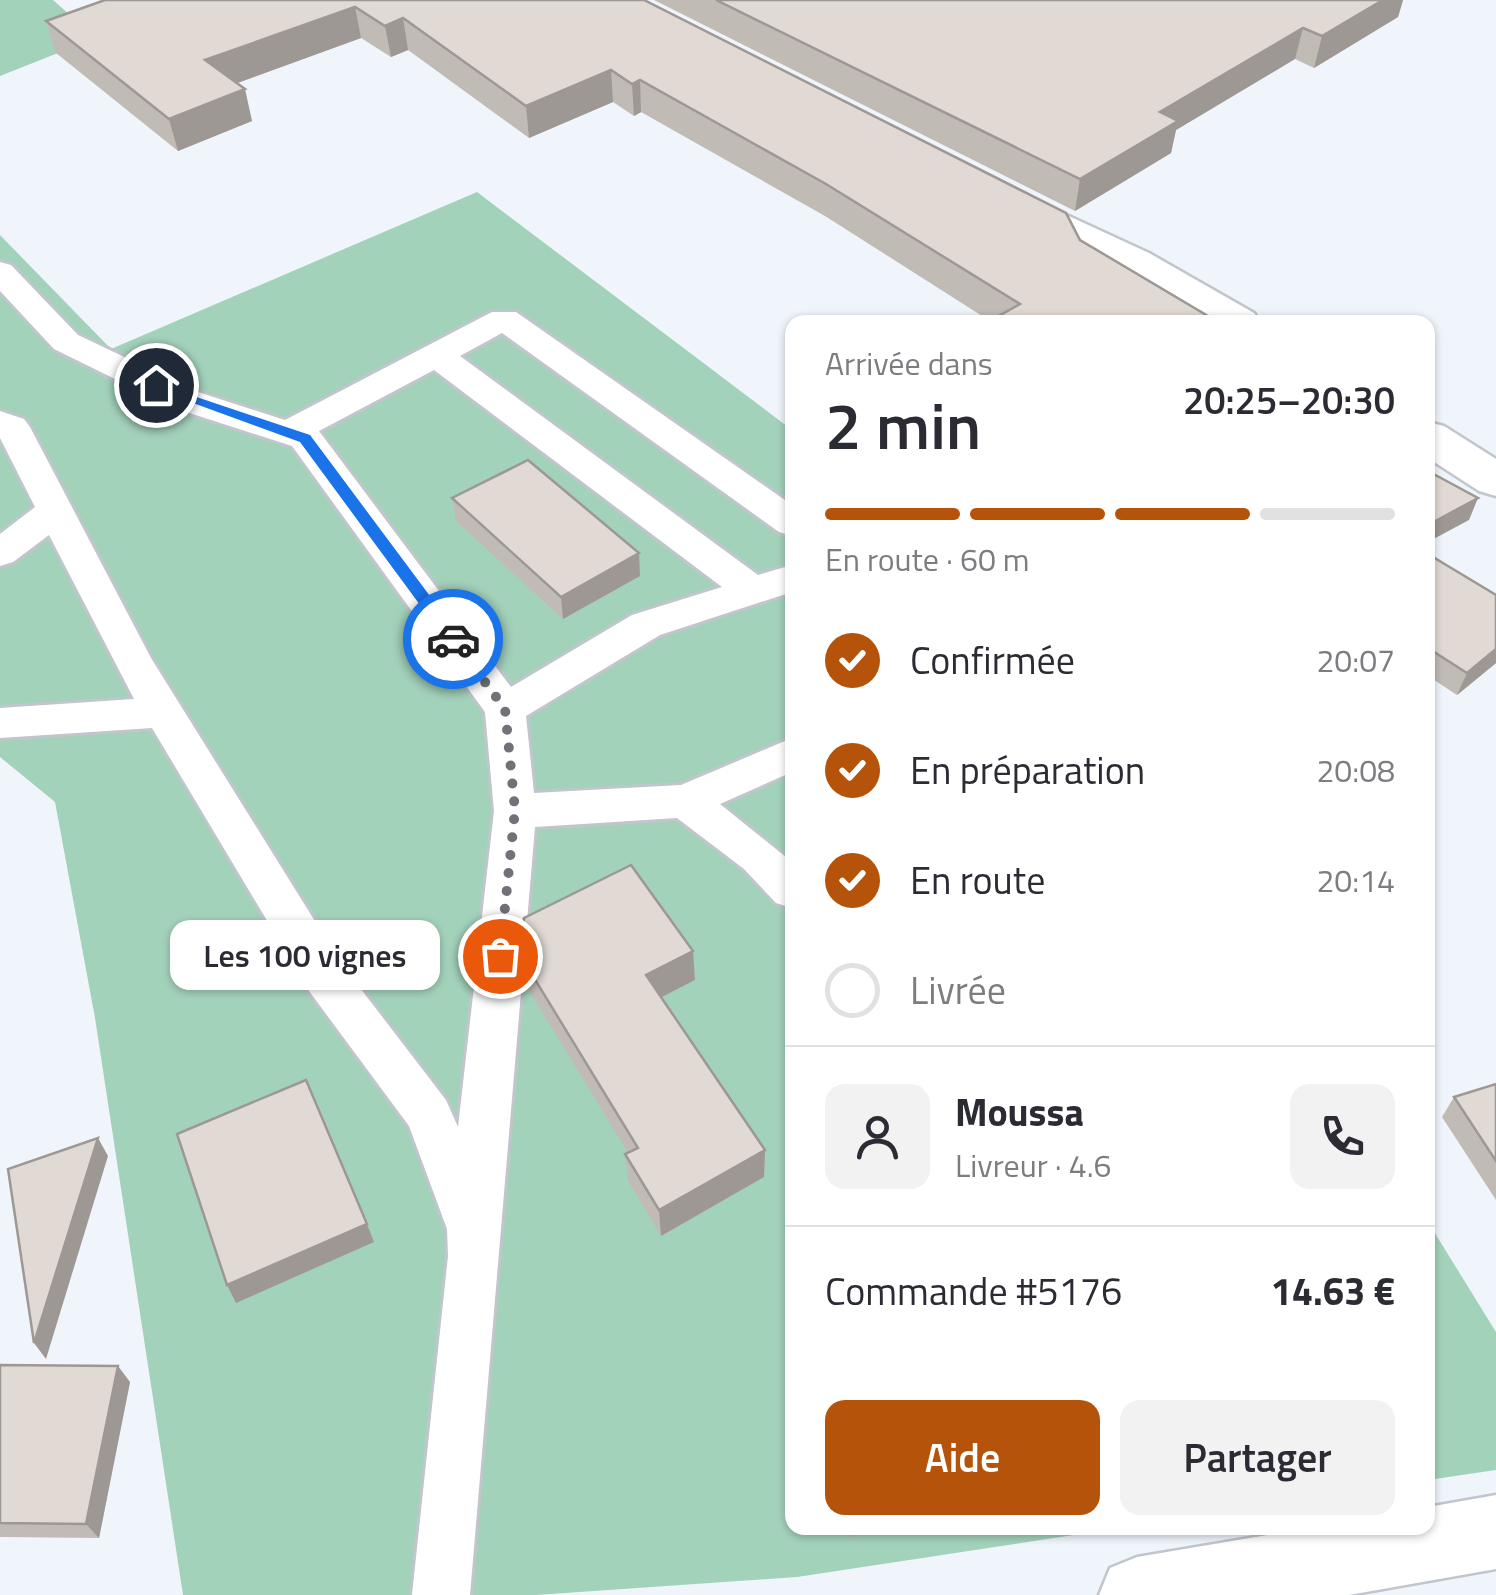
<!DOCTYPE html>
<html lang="fr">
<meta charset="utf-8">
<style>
:root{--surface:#fff;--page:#f2f2f3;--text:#2b2b33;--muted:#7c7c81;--line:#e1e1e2;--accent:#b45309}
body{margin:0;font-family:"Titillium Web",sans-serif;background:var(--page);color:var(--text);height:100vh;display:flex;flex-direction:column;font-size:38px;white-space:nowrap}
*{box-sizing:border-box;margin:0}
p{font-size:32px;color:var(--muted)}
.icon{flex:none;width:55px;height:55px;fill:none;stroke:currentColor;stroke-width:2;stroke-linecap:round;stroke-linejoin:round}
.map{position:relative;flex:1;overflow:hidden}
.panel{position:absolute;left:785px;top:315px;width:650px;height:1220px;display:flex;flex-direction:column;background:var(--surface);border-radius:20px;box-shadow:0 2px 8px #0004}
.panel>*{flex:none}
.pin{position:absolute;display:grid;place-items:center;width:85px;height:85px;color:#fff;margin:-42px;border:5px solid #fff;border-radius:50%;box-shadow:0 2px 10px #0007}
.courier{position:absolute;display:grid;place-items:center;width:100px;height:100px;margin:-50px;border:8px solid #1a73e8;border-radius:50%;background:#fff;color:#222;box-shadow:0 2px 12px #0007}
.bubble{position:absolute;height:70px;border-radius:20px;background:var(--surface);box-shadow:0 2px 8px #0004;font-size:32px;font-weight:600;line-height:70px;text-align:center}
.summary em{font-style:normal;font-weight:600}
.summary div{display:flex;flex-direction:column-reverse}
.summary{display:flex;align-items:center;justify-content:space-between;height:170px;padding:0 40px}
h1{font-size:65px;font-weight:600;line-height:75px}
.bar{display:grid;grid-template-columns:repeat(4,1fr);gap:15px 10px;align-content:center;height:120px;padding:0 40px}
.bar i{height:12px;border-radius:8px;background:var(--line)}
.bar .selected{background:var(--accent)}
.bar p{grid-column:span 4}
.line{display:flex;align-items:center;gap:25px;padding:0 40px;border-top:2px solid var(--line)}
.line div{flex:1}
.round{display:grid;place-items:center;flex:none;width:105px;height:105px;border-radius:20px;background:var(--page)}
ol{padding:0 40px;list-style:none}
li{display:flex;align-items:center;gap:30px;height:110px}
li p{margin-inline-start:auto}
li .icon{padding:10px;border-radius:50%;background:var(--accent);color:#fff;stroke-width:4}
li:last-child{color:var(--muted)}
li i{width:55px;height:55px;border:5px solid var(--line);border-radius:50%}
.cta{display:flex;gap:20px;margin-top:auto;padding:20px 40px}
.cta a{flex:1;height:115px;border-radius:20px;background:var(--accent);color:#fff;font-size:40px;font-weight:600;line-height:115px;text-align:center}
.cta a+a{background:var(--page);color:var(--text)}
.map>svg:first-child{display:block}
.green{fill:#a3d2bb}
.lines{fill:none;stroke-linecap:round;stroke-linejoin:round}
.lane-casing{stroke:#c1c5cc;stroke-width:6}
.street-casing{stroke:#c1c5cc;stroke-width:5}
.secondary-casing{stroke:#c1c5cc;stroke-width:5}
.lane{fill:#fff;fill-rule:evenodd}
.street{fill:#fff;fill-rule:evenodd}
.secondary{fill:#fff;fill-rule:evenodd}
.wall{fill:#c1bbb6}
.shaded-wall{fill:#9d9894}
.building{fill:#e0d9d4;stroke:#9d9894;stroke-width:2.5}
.route{fill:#1a73e8}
.done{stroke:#707277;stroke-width:10;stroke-dasharray:0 18}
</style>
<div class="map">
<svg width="1496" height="1595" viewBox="0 0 1496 1595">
<rect width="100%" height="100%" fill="#f0f5fc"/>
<!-- green -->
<g class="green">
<path d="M0,0H53L96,38L0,76Z"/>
<path d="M477,192L792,430V1528H1120L797,1577L536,1595H183L95,1018L55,802L0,757V235L111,349Z"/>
<path d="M1428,1222L1496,1332V1470L1428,1480Z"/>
</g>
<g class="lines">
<!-- lane casing -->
<g class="lane-casing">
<path id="lane" d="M0,262L11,265L78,335L198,392L285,420L492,312H516L792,505V536L779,532L502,333L460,356L758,575L792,565V592L660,635L526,716L534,793L681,785L792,738V772L720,804L792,862V908L776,903L744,869L677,818L535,827L470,1595H412L448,1256L447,1229L409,1126L309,991L152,728L0,738V708L134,699L49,535L13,562L0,566V534L35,507L0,438V411L24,419L30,427L151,658L341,963L446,1100L458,1127L494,811L485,712L292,446L174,408L54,349L0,291ZM434,370L722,587L632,615L511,687L319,431Z"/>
</g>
<!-- street casing -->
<g class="street-casing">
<path id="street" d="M1496,1495V1569L1349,1595H1099L1110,1568L1137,1557L1310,1528H1428V1507Z"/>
</g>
<!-- secondary casing -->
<g class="secondary-casing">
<g id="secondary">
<path d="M1012,190L1149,253L1254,313L1260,322H1209L1119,271L998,210L992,202L998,194Z"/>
<path d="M1428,422L1444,426L1496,459V496L1479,491L1428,458Z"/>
</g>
</g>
<!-- lane -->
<use href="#lane" class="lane"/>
<!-- street -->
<use href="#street" class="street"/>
<!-- secondary -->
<use href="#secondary" class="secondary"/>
</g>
<!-- wall -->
<g class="wall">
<path d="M105,0H644L1080,240L1218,322L990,321L825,216L641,112L634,116L613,102L529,138L408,50L391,57L361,38L237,83L252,121L178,151L56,53L46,21Z"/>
<path d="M654,0H1403L1398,17L1314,68L1295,59L1176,130L1171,153L1075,211Z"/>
<path d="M452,498L640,576L563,619L456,521Z"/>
<path d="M1428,554L1496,663L1457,695L1428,676Z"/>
<path d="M520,955L695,980L661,997L765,1150L764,1177L661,1236L628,1181L625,1154L628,1153L525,984Z"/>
<path d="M1496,1084V1200L1442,1117L1454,1097Z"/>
<path d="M0,1365L130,1382L99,1538L0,1537Z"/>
<path d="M792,1416V1440L789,1434L790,1418Z"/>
<path d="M844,1528H907L849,1537Z"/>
</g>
<!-- shaded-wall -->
<g class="shaded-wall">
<path d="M1383,0H1403L1398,17L1314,68L1322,36Z"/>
<path d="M355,7L361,38L213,92L205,60Z"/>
<path d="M403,18L408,50L391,57L385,26Z"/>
<path d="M1303,28L1295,59L1176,130L1171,153L1075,211L1080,179L1160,112Z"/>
<path d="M611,70L613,102L529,138L526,106Z"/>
<path d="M640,80L641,112L634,116L632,84Z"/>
<path d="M245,89L252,121L178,151L169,119Z"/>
<path d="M1478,498L1469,520L1428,542V525Z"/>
<path d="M639,553L640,576L563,619L561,597Z"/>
<path d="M1496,649V663L1457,695L1467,673Z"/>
<path d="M693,951L695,980L648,1004L646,975Z"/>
<path d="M98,1138L108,1156L46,1359L34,1343Z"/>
<path d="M765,1150L764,1177L661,1236L659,1210Z"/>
<path d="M367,1224L374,1242L236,1303L227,1285Z"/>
<path d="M118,1366L130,1382L99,1538L86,1524Z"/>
</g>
<!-- building -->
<g class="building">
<path d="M105,0H644L1066,213L1080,240L1218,322H988L1020,304L826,184L640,80L632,84L611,70L526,106L403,18L385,26L355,7L205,60L245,89L169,119L46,21Z"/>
<path d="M716,0H1383L1322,36L1303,28L1160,112L1178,121L1080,179Z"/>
<path d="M528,460L639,553L561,597L452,498Z"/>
<path d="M1428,471L1478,498L1428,525Z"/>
<path d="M1428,554L1496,595V649L1467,673L1428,648Z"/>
<path d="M631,865L693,951L646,975L765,1150L659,1210L625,1154L638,1148L520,955L524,918Z"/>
<path d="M306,1080L367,1224L227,1285L177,1134Z"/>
<path d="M1496,1084V1161L1454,1097Z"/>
<path d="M98,1138L34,1343L8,1169Z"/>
<path d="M0,1365L118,1366L86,1524L0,1523Z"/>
</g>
<!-- route -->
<path class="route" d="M152,382L310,435L459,635V643H448L300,442L152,388Z"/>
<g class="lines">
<!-- done -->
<path class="done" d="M453,639L505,709L515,810L500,956"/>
</g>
</svg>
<div class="pin" style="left:500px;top:956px;background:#ea580c"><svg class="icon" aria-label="bag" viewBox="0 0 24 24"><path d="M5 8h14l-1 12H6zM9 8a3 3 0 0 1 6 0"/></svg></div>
<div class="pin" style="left:156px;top:385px;background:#1f2937"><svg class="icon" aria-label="home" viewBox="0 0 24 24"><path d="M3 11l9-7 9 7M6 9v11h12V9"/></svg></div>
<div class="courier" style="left:453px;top:639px"><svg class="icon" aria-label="car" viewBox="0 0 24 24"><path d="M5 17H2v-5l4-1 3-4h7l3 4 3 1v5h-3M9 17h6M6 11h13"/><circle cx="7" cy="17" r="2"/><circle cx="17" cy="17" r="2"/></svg></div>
<div class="bubble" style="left:170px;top:920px;width:270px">Les 100 vignes</div>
<section class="panel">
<div class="summary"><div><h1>2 min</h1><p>Arrivée dans</p></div><em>20:25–20:30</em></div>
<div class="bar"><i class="selected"></i><i class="selected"></i><i class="selected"></i><i></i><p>En route · 60 m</p></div>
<ol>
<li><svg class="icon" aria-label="check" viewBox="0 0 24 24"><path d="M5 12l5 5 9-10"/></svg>Confirmée<p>20:07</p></li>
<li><svg class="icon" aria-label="check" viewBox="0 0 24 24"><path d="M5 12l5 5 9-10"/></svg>En préparation<p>20:08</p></li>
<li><svg class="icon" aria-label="check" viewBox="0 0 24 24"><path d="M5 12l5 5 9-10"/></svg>En route<p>20:14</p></li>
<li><i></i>Livrée</li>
</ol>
<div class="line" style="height:180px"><a class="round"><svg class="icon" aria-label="person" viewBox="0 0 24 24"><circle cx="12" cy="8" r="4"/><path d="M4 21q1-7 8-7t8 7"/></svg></a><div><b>Moussa</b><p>Livreur · 4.6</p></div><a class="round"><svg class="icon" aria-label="phone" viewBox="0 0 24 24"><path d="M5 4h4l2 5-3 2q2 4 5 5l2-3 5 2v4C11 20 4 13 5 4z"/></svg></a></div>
<div class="line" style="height:130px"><div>Commande #5176</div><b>14.63 €</b></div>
<div class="cta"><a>Aide</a><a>Partager</a></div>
</section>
</div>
